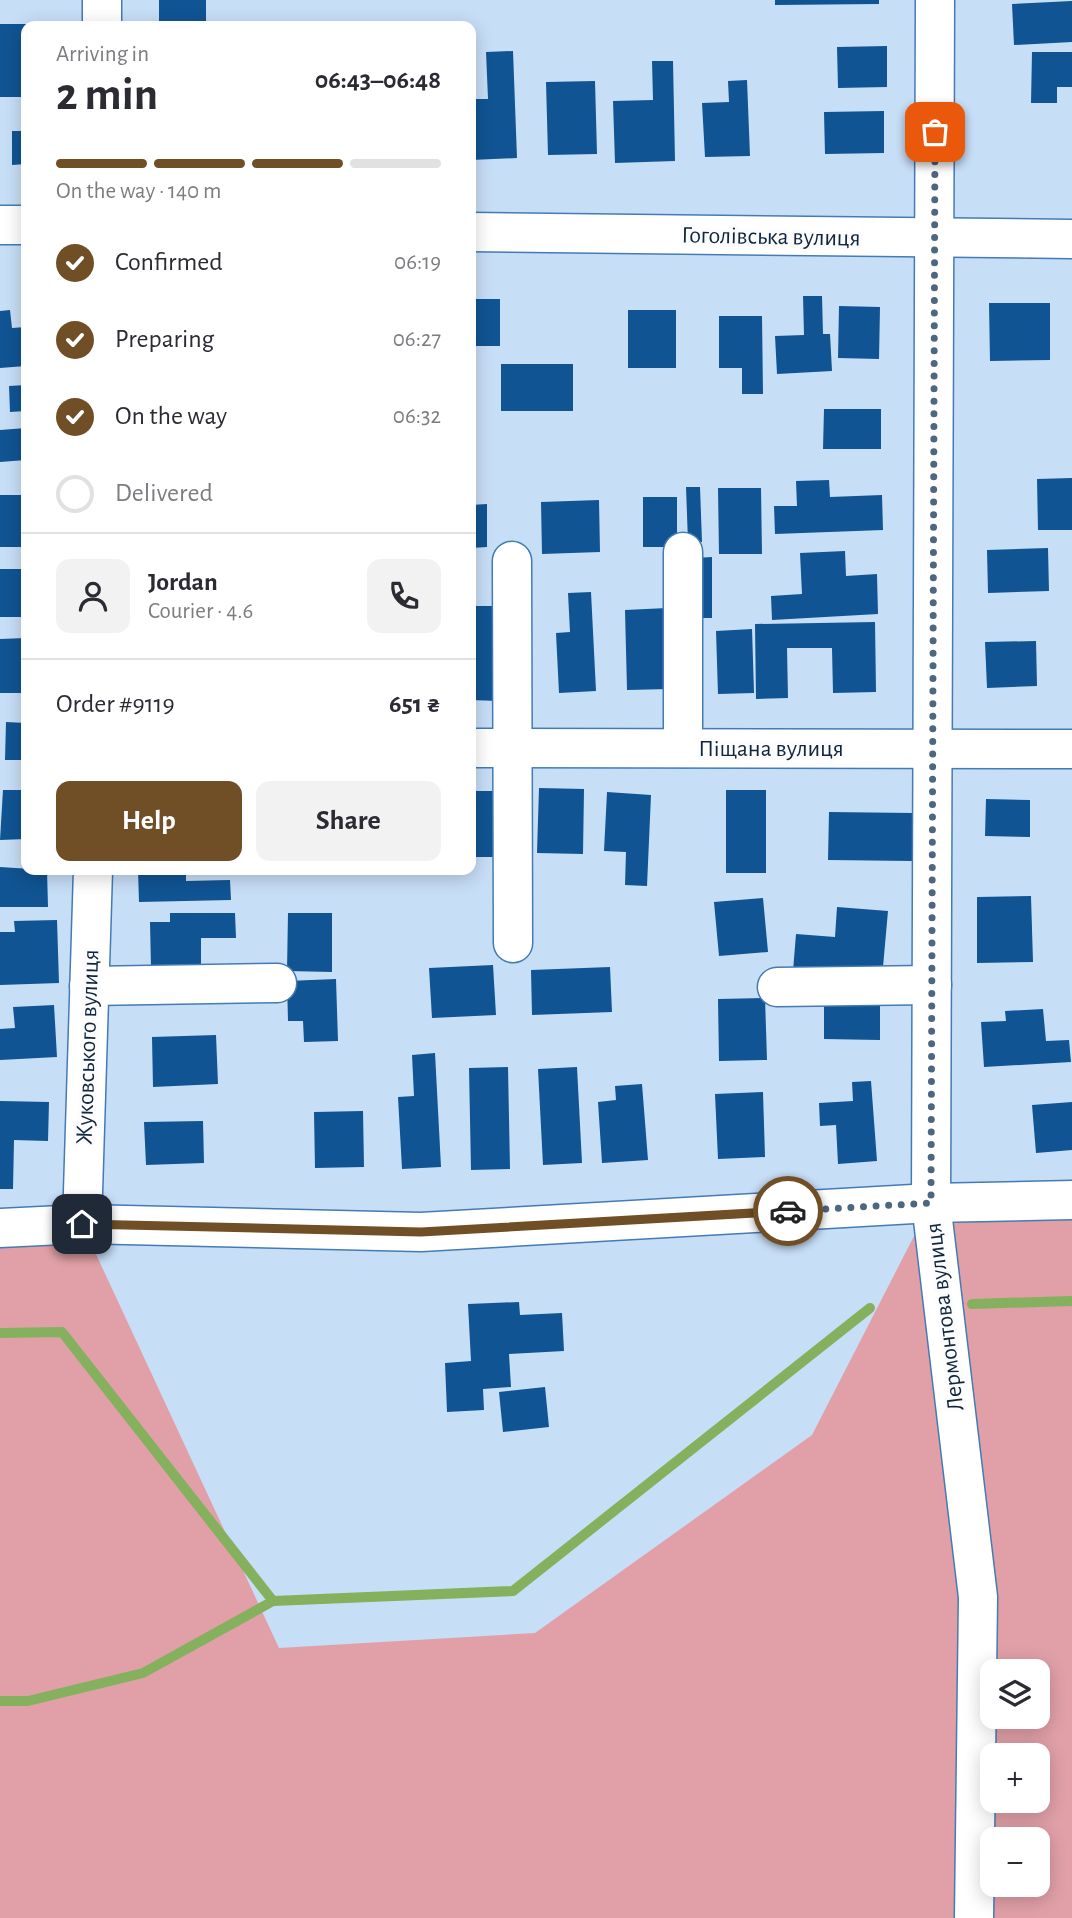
<!DOCTYPE html>
<meta charset="utf-8">
<style>
:root{--surface:#fff;--page:#f2f2f3;--text:#2b2b33;--muted:#7c7c81;--line:#e1e1e2;--accent:#704f26}
body{margin:0;font-family:"Alegreya Sans",sans-serif;background:var(--page);color:var(--text);height:100vh;display:flex;flex-direction:column;font-size:26px;white-space:nowrap}
*{box-sizing:border-box;margin:0}
p{font-size:23px;color:var(--muted)}
.icon{flex:none;width:38px;height:38px;fill:none;stroke:currentColor;stroke-width:2;stroke-linecap:round;stroke-linejoin:round}
.map{position:relative;flex:1;overflow:hidden}
.drawer{position:absolute;left:21px;top:21px;width:455px;height:854px;display:flex;flex-direction:column;background:var(--surface);border-radius:14px;box-shadow:0 4px 18px #0003}
.drawer>*{flex:none}
.controls{position:absolute;left:980px;top:1659px;display:grid;gap:14px}
.controls a{display:grid;place-items:center;width:70px;height:70px;border-radius:14px;background:var(--surface);box-shadow:0 4px 18px #0003;font-size:35px}
.pin{position:absolute;display:grid;place-items:center;width:60px;height:60px;color:#fff;margin:-30px;border-radius:14px;box-shadow:0 4px 10px #0006}
.courier{position:absolute;display:grid;place-items:center;width:70px;height:70px;margin:-35px;border:5px solid #704f26;border-radius:50%;background:#fff;color:#222;box-shadow:0 2px 9px #0007}
.summary em{font-style:normal;font-weight:700}
.summary div{display:flex;flex-direction:column-reverse}
.summary{display:flex;align-items:center;justify-content:space-between;height:119px;padding:0 35px}
h1{font-size:46px;font-weight:700;line-height:52px}
.bar{display:grid;grid-template-columns:repeat(4,1fr);gap:10px 7px;align-content:center;height:84px;padding:0 35px}
.bar i{height:9px;border-radius:5px;background:var(--line)}
.bar .on{background:var(--accent)}
.bar p{grid-column:span 4}
.line{display:flex;align-items:center;gap:18px;padding:0 35px;border-top:2px solid var(--line)}
.line div{flex:1}
.round{display:grid;place-items:center;flex:none;width:74px;height:74px;border-radius:14px;background:var(--page)}
ol{padding:0 35px;list-style:none}
li{display:flex;align-items:center;gap:21px;height:77px}
li p{margin-inline-start:auto}
li .icon{padding:7px;border-radius:50%;background:var(--accent);color:#fff;stroke-width:4}
li:last-child{color:var(--muted)}
li i{width:38px;height:38px;border:4px solid var(--line);border-radius:50%}
.cta{display:flex;gap:14px;margin-top:auto;padding:14px 35px}
.cta a{flex:1;height:80px;border-radius:14px;background:var(--accent);color:#fff;font-size:28px;font-weight:700;line-height:80px;text-align:center}
.cta a+a{background:var(--page);color:var(--text)}
.map>svg:first-child{display:block}
.green{fill:#e1a0a7;fill-rule:evenodd}
.lines{fill:none;stroke-linecap:round;stroke-linejoin:round}
.stream{stroke:#85b05e;stroke-width:10}
.building{fill:#105493}
.minor-casing{stroke:#447bb5;stroke-width:41}
.minor{stroke:#fff;stroke-width:38}
.done{stroke:#4f667f;stroke-width:7;stroke-dasharray:0 12.6}
.route{stroke:#704f26;stroke-width:9}
.labels{text-anchor:middle;stroke-width:7;stroke-linejoin:round;paint-order:stroke}
.street-label{font-size:24px;fill:#0f263e;stroke:#fcfcfc}
</style>
<div class="map">
<svg width="1072" height="1918" viewBox="0 0 1072 1918">
<rect width="100%" height="100%" fill="#c7def7"/>
<!-- green -->
<path class="green" d="M1072,1200V1918H0V1228L82,1224L279,1648L535,1633L812,1435L931,1203ZM992,1671H1038V1717H992ZM992,1755H1038V1801H992ZM992,1839H1038V1885H992Z"/>
<g class="lines">
<!-- stream -->
<g class="stream">
<path d="M972,1304L1072,1301"/>
<path d="M0,1333L62,1332L273,1601L513,1591L870,1308"/>
<path d="M0,1701H28L143,1673L273,1601"/>
</g>
</g>
<!-- building -->
<g class="building">
<rect x="159" y="0" width="47" height="26"/>
<path d="M775,0H879V4L775,5Z"/>
<path d="M1072,1V42L1014,45L1012,4Z"/>
<rect x="0" y="24" width="26" height="73"/>
<path d="M887,46V87L838,88L837,47Z"/>
<path d="M513,51L517,158L471,160V99H488L486,52Z"/>
<path d="M1032,52H1072V87H1057V103H1031Z"/>
<path d="M652,61H673L675,161L615,163L613,101L653,100Z"/>
<path d="M747,80L750,156L705,157L702,103L729,102L728,81Z"/>
<path d="M595,81L597,154L548,155L546,82Z"/>
<path d="M884,111V153L825,154L824,112Z"/>
<path d="M12,131H26V164L12,165Z"/>
<path d="M803,296H822L823,334H830L832,371L777,374L775,336L804,335Z"/>
<rect x="471" y="299" width="29" height="47"/>
<path d="M989,303H1050V360L990,361Z"/>
<path d="M839,306L880,307L879,359L838,358Z"/>
<path d="M10,310L12,328L26,327V366L0,368V311Z"/>
<rect x="628" y="310" width="48" height="58"/>
<path d="M719,316H762L763,394H742V368H719Z"/>
<rect x="501" y="364" width="72" height="47"/>
<path d="M26,385V411L10,412L9,386Z"/>
<path d="M824,409H881V449H823Z"/>
<path d="M26,428V460L0,462V430Z"/>
<path d="M1072,478V530H1038L1037,479Z"/>
<path d="M829,480L830,497L882,495L883,530L775,534L774,506H797L796,481Z"/>
<path d="M686,487H700L702,542H688Z"/>
<path d="M718,488H761L762,554H719Z"/>
<rect x="0" y="495" width="26" height="52"/>
<rect x="643" y="497" width="34" height="50"/>
<path d="M599,500L600,552L542,554L541,502Z"/>
<path d="M487,504V547L471,548V505Z"/>
<path d="M1048,548L1049,591L988,593L987,550Z"/>
<path d="M845,551L846,576L877,574L878,614L772,620L771,596L802,594L800,553Z"/>
<path d="M712,557V618H696L695,558Z"/>
<rect x="0" y="569" width="26" height="48"/>
<path d="M591,592L596,691L559,693L556,633L570,632L568,593Z"/>
<path d="M471,606H498V701L471,700Z"/>
<path d="M667,608L669,689L627,690L625,610Z"/>
<path d="M875,622L876,692L833,693L832,648H787L788,698L756,699L755,624Z"/>
<path d="M752,629L754,693L718,694L716,631Z"/>
<path d="M26,638V693H0V639Z"/>
<path d="M1036,641L1037,686L987,688L985,642Z"/>
<path d="M6,722L26,723V760H5Z"/>
<path d="M539,788L584,789L583,854L537,853Z"/>
<path d="M3,790H26V839L0,840Z"/>
<rect x="726" y="790" width="40" height="83"/>
<rect x="471" y="791" width="32" height="66"/>
<path d="M607,792L651,795L647,886L625,885L626,852L604,851Z"/>
<path d="M986,799L1030,800V837L985,836Z"/>
<path d="M829,812L913,813L912,861L828,860Z"/>
<path d="M0,867L47,870L48,907H0Z"/>
<path d="M138,870H186V881L230,880L231,900L139,902Z"/>
<path d="M1031,896L1033,962L977,963V897Z"/>
<path d="M763,898L768,952L719,956L714,902Z"/>
<path d="M837,907L888,911L882,978L793,971L796,934L835,937Z"/>
<path d="M170,913H235L236,938H201V967L151,968L150,922H170Z"/>
<path d="M288,913H332V972L287,971Z"/>
<path d="M57,920L59,983L0,985V932H15L14,921Z"/>
<path d="M493,965L496,1015L432,1018L429,968Z"/>
<path d="M610,967L612,1012L532,1015L531,970Z"/>
<path d="M336,979L338,1041L304,1042L303,1021H288L287,981Z"/>
<path d="M824,995H880V1040L824,1039Z"/>
<path d="M765,998L767,1060L719,1061L718,999Z"/>
<path d="M54,1005L57,1057L0,1060V1029L15,1028L13,1007Z"/>
<path d="M1043,1009L1046,1041L1069,1040L1071,1062L984,1067L981,1022L1006,1021L1005,1011Z"/>
<path d="M216,1035L218,1084L153,1087L152,1037Z"/>
<path d="M435,1053L441,1167L402,1169L398,1097L414,1096L412,1055Z"/>
<path d="M508,1067L510,1169L471,1170L469,1068Z"/>
<path d="M577,1067L582,1163L543,1165L538,1069Z"/>
<path d="M871,1081L877,1161L838,1164L836,1125L820,1126L819,1103L853,1101L852,1082Z"/>
<path d="M642,1084L648,1160L602,1163L598,1102L616,1100L615,1086Z"/>
<path d="M763,1092L765,1157L718,1159L715,1094Z"/>
<path d="M0,1101L49,1102L48,1141L14,1140L13,1189H0Z"/>
<path d="M1072,1102V1150L1036,1153L1032,1105Z"/>
<path d="M363,1111L364,1167L315,1168L314,1112Z"/>
<path d="M203,1121L204,1163L146,1165L144,1122Z"/>
<path d="M519,1302L520,1315L562,1313L564,1351L509,1354L511,1387L483,1389L484,1410L447,1412L445,1363L471,1361L468,1304Z"/>
<path d="M545,1387L549,1427L503,1432L499,1392Z"/>
</g>
<g class="lines">
<!-- minor casing -->
<g class="minor-casing">
<g id="minor">
<path d="M935,0L931,1203L978,1597L974,1918"/>
<path d="M102,26V0"/>
<path d="M0,225H26"/>
<path d="M471,232L1072,239"/>
<path d="M512,561L513,943"/>
<path d="M471,748L1072,749"/>
<path d="M683,748V552"/>
<path d="M89,986L277,983"/>
<path d="M777,987L932,985"/>
<path d="M82,1224L93,870"/>
<path d="M0,1228L82,1224L421,1232L931,1203L1072,1200"/>
</g>
</g>
<!-- minor -->
<use href="#minor" class="minor"/>
</g>
<g class="lines">
<!-- done -->
<path class="done" d="M788,1211L931,1203L935,132"/>
<!-- route -->
<path class="route" d="M82,1224L421,1232L788,1211"/>
</g>
<g class="labels">
<!-- street labels -->
<g class="street-label">
<text transform="translate(771 236) rotate(1)" y="8">Гоголівська вулиця</text>
<text x="771" y="756">Піщана вулиця</text>
<text transform="translate(87 1047) rotate(-88)" y="8">Жуковського вулиця</text>
<text transform="translate(944 1317) rotate(-97)" y="8">Лермонтова вулиця</text>
</g>
</g>
</svg>
<div class="controls">
<a><svg class="icon" aria-label="layers" viewBox="0 0 24 24"><path d="M12 4l9 5-9 5-9-5zM3 14l9 5 9-5"/></svg></a>
<a>+</a>
<a>−</a>
</div>
<div class="pin" style="left:935px;top:132px;background:#ea580c"><svg class="icon" aria-label="bag" viewBox="0 0 24 24"><path d="M5 8h14l-1 12H6zM9 8a3 3 0 0 1 6 0"/></svg></div>
<div class="pin" style="left:82px;top:1224px;background:#1f2937"><svg class="icon" aria-label="home" viewBox="0 0 24 24"><path d="M3 11l9-7 9 7M6 9v11h12V9"/></svg></div>
<div class="courier" style="left:788px;top:1211px"><svg class="icon" aria-label="car" viewBox="0 0 24 24"><path d="M5 17H2v-5l4-1 3-4h7l3 4 3 1v5h-3M9 17h6M6 11h13"/><circle cx="7" cy="17" r="2"/><circle cx="17" cy="17" r="2"/></svg></div>
<section class="drawer">
<div class="summary"><div><h1>2 min</h1><p>Arriving in</p></div><em>06:43–06:48</em></div>
<div class="bar"><i class="on"></i><i class="on"></i><i class="on"></i><i></i><p>On the way · 140 m</p></div>
<ol>
<li><svg class="icon" aria-label="check" viewBox="0 0 24 24"><path d="M5 12l5 5 9-10"/></svg>Confirmed<p>06:19</p></li>
<li><svg class="icon" aria-label="check" viewBox="0 0 24 24"><path d="M5 12l5 5 9-10"/></svg>Preparing<p>06:27</p></li>
<li><svg class="icon" aria-label="check" viewBox="0 0 24 24"><path d="M5 12l5 5 9-10"/></svg>On the way<p>06:32</p></li>
<li><i></i>Delivered</li>
</ol>
<div class="line" style="height:126px"><a class="round"><svg class="icon" aria-label="person" viewBox="0 0 24 24"><circle cx="12" cy="8" r="4"/><path d="M4 21q1-7 8-7t8 7"/></svg></a><div><b>Jordan</b><p>Courier · 4.6</p></div><a class="round"><svg class="icon" aria-label="phone" viewBox="0 0 24 24"><path d="M5 4h4l2 5-3 2q2 4 5 5l2-3 5 2v4C11 20 4 13 5 4z"/></svg></a></div>
<div class="line" style="height:91px"><div>Order #9119</div><b>651 ₴</b></div>
<div class="cta"><a>Help</a><a>Share</a></div>
</section>
</div>
